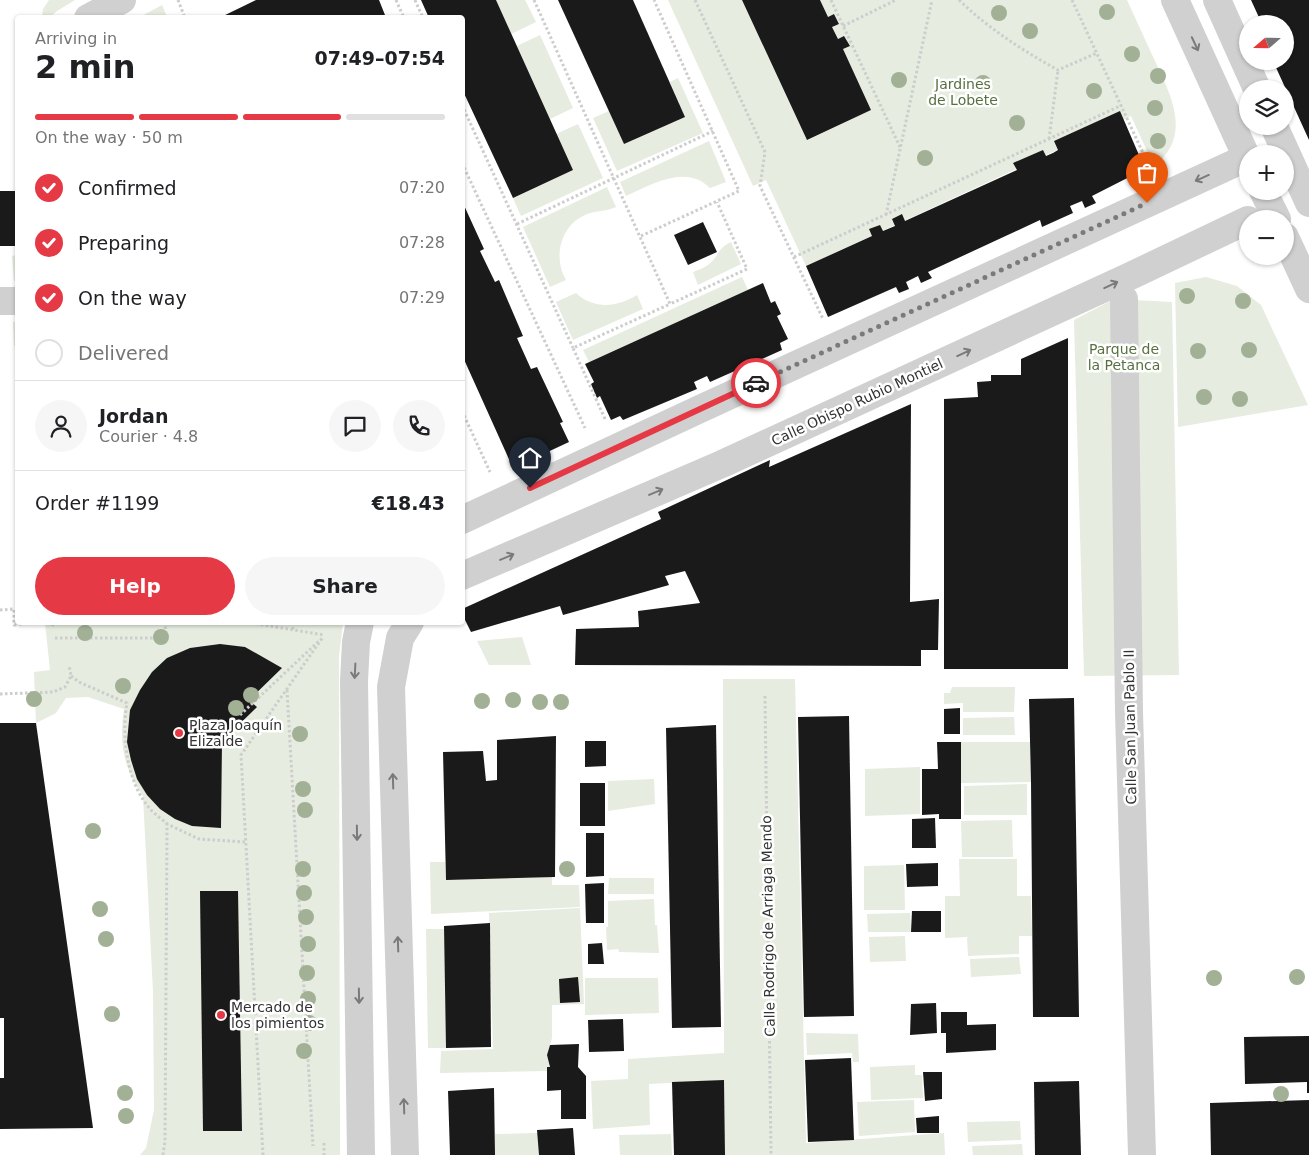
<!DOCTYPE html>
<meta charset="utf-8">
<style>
:root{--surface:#fff;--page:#f6f6f6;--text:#202124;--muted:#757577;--line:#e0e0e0;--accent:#e63946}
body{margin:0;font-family:"DejaVu Sans",sans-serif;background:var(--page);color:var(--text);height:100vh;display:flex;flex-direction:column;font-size:19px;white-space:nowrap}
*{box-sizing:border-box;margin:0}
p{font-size:16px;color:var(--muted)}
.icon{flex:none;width:28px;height:28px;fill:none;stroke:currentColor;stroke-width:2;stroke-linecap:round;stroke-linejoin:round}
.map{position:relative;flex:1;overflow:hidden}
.panel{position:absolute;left:15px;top:15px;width:450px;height:610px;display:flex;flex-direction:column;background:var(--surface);border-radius:5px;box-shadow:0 1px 4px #0004}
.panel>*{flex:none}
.needle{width:32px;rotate:250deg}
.buttons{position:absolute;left:1239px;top:15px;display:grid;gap:10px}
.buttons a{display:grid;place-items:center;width:55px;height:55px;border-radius:50%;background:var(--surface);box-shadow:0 1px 4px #0004;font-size:25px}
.pin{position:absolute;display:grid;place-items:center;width:42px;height:42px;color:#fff;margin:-51px -21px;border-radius:50% 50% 50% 0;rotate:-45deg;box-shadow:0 0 5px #0007}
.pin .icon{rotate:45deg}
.courier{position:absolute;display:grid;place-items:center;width:50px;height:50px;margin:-25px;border:4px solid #e63946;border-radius:50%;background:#fff;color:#222;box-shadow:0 1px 6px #0007}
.headline em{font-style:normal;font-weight:600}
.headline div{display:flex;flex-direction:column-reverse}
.headline{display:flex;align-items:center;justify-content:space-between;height:85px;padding:0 20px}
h1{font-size:32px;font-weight:600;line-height:38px}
.bar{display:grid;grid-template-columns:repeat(4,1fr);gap:8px 5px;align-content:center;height:60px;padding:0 20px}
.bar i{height:6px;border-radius:4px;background:var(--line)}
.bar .active{background:var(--accent)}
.bar p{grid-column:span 4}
.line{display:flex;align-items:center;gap:12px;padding:0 20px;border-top:1px solid var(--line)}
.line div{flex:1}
.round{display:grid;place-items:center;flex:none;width:52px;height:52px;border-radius:26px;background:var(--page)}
ol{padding:0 20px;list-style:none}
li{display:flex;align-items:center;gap:15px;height:55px}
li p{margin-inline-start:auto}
li .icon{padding:5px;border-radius:50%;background:var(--accent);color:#fff;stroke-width:4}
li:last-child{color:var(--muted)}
li i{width:28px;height:28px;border:2px solid var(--line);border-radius:50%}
.action{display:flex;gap:10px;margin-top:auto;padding:10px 20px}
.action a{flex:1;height:58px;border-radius:30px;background:var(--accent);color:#fff;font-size:20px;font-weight:600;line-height:58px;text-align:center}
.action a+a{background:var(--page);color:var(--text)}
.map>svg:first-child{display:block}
.green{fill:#e6ecdf}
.building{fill:#1a1a1a}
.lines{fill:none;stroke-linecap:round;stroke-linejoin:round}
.path{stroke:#cdcdcd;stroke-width:3;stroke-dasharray:2.5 2.5;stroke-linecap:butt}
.minor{stroke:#d0d0d0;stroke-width:28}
.tree{fill:#a2b095}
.oneway{stroke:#7a7a7a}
.done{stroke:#7a7a7a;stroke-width:5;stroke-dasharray:0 9}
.route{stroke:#e63946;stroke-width:6}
.poi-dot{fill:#e63946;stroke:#fff;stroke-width:2}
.labels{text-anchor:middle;stroke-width:5;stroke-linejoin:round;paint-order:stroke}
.park-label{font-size:14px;fill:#56703f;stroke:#fff}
.street-label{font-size:14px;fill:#333;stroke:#fff}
.poi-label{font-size:14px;fill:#333;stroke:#fff;text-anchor:start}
</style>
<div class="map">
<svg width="1309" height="1155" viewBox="0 0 1309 1155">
<rect width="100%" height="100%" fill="#fff"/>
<!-- green -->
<g class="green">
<path d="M49,0H75L57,11L50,17H42L43,9Z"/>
<path d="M496,0H525L536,22L511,34Z"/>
<path d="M668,0H742L808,140L871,110L843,49L849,46L844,36L838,39L832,27L839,24L834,14L828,17L820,0H1127C1136,20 1145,39 1154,59C1171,95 1193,136 1154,166L1131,116L806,266L766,180L753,186Z"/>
<path d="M162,5L167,17H140Z"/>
<path d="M540,35L573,108L550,119L517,46Z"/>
<path d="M678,78L703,133L617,171L593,118L609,111L624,144L685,117L670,82Z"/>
<path d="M578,124L603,178L521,216L513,198L573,170L556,134Z"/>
<path d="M709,141L726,182L710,188C686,164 652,184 626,196L620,182Z"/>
<path d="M607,187L616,207C606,212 594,210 583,216C560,227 553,259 566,280L550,287L523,227Z"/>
<path d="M731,242L741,264L698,285L693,272C698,270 704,268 708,265C719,257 717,248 731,242Z"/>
<path d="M17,255V279L14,281L12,256Z"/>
<path d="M742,277L748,290L589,362L583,350Z"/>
<path d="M1206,277L1237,286L1261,305L1308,405L1178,427L1175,283Z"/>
<path d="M576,293C594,310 618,307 637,295L643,309L573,340L556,302Z"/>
<path d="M1114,299L1172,302L1179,675L1084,676L1074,320Z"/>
<path d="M13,322H17V346H14Z"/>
<path d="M146,622L343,623L339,656L340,1155H140L146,1148L154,1110L153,992L143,796C123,766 119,745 124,709L88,697L66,698L56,713L36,723L34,672L50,670L45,623Z"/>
<path d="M522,637L531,665H489L477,641Z"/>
<path d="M723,679H795L806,1143L944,1133L945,1155H725L724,1080L649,1084L650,1125L593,1129L591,1081L628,1079V1059L724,1053Z"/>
<path d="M952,687H1015L1014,712H963V703L944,704V693H950Z"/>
<path d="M1014,717L1015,735H963V718Z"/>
<path d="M961,742H1030L1031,782L961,783Z"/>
<path d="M920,767V814L865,816V769Z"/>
<path d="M654,779L655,804L608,811V781Z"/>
<path d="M1027,784V815H964V786Z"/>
<path d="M1012,820L1013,857H962L961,821Z"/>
<path d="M959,859H1017V896H1031L1032,936H1019V954L968,956L967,938L969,937L945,938V896H960Z"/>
<path d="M430,862H445L446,880L552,877V885H579L580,907L431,914Z"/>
<path d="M904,865L905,910H864V866Z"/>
<path d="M609,878H654V894H608Z"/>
<path d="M654,899L655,925H657L659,953L619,952L618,949L607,950L606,927H608V901Z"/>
<path d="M580,908L584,1004L552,1005V1038L547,1055L550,1067H547V1071L440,1073L441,1051L493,1049L489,913Z"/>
<path d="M910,913L911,932H868L867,914Z"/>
<path d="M426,929H445L446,1048H428Z"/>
<path d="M905,936L906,961L870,962L869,937Z"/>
<path d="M1019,957L1021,974L971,977L970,959Z"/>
<path d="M585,978H658L659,1013L585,1015Z"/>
<path d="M806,1033L858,1034L859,1062H853L852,1053L807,1055Z"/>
<path d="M915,1065V1075H922L923,1098L871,1100L870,1067Z"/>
<path d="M914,1100L915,1132L859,1136L857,1102Z"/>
<path d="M1020,1121L1021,1140L968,1142L967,1122Z"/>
<path d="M538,1133L539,1155H495V1134Z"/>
<path d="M671,1134L672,1155H620L619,1135Z"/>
<path d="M1022,1144L1023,1155H973L972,1146Z"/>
</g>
<!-- building -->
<g class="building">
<path d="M256,0H379L385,15L379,18H219Z"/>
<path d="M421,0H496L573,170L513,198L462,89V18H429Z"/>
<path d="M558,0H633L685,117L624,144Z"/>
<path d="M742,0H820L828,17L834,14L839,24L832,27L838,39L844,36L850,46L843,49L871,110L807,140Z"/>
<path d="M1251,0H1309V140L1273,61H1285V24H1262Z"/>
<path d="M1120,111L1145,169L1092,196L1096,203L1087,207L1085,208L1082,201L1070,206L1073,213L1042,227L1040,220L928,272L932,278L921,283L918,276L906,282L909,289L899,293L896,287L828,317L806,266L872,236L869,229L880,225L883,231L895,226L892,219L902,214L905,221L1017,170L1013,163L1043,150L1046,156L1053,153L1058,150L1054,141Z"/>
<rect x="0" y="191" width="18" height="55"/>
<path d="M462,201L484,249L480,251L495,282L499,280L523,336L517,338L531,369L537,367L563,422L560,423L569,442L524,463L523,460L512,466L462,355Z"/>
<path d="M703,222L717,252L688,265L674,235Z"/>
<path d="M763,283L771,303L775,301L781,314L777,316L788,339L780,343L782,350L710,382L707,376L694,382L697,389L623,420L620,416L611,420L600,396L597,398L591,384L594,382L585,364Z"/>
<path d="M1068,338V669H944V399L978,397L977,382L991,381V375H1021V359Z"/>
<path d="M911,404L910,602L939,599L938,650H921V666L575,665L576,629L639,627L638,611L700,603L685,571L665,576L669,585L563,615L560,606L471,632L462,614V609L661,519L658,512L770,460L769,467Z"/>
<path d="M220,644L245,647L282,668L249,700L257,707L222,741L221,828L192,826L175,819L160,809L147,795L137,779L131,760L127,742L130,710L140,690L152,672L167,658L190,648Z"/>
<path d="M1074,698L1079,1017H1033L1031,782L1029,699Z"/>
<path d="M960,708V734H944V709Z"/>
<path d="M849,716L854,1016L804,1017L798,717Z"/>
<path d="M0,723H36L93,1128L0,1129V1078H4V1018H0Z"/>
<path d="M716,725L721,1027L672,1028L666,728Z"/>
<path d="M556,736L555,877L446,880L443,752L483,751L486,781L497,780V740Z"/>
<path d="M585,741H606V766L585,767Z"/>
<path d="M937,742H961V819H939V814L922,815V769H938Z"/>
<rect x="580" y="783" width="25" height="43"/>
<path d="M935,818L936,848H912V819Z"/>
<path d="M586,833H604V876L586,877Z"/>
<path d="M938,863V886L907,887L906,864Z"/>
<path d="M604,883V923H586L585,884Z"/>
<path d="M200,891H238L242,1131H203Z"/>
<path d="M912,911H941V932H911Z"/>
<path d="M490,923L491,1047L446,1048L444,926Z"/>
<path d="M602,943L604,964H588V944Z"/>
<path d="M578,977L580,1002L560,1003L559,979Z"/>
<path d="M936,1003L937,1033L910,1035L911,1004Z"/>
<path d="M941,1012H967V1025L996,1024V1050L946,1053V1033H941Z"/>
<path d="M623,1019L624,1051L589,1052L588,1020Z"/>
<path d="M1309,1036V1093H1307V1082L1245,1084L1244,1037Z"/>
<path d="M579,1044L578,1067L586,1076V1119H561V1090L547,1091V1067H550L547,1055L550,1045Z"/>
<path d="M851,1058L854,1140L808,1142L805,1060Z"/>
<path d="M923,1072H942V1099L925,1101Z"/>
<path d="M724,1080L725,1155H674L672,1082Z"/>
<path d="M1079,1081L1081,1155H1035L1034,1082Z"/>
<path d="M494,1088L495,1155H450L448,1091Z"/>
<path d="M1309,1100V1155H1211L1210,1103Z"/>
<path d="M939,1116V1133H917L916,1118Z"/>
<path d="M573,1128L575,1155H539L537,1130Z"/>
</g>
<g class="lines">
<!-- path -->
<g class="path">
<path d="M178,0L185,18"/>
<path d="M396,0L404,18"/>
<path d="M415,0L423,18"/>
<path d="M534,0L670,304L747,269L717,202"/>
<path d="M695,0L765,152L760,186L823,319"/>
<path d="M831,0L900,147"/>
<path d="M959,0C989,29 1022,50 1058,70L1097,53"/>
<path d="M1072,0L1150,168"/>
<path d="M843,26L896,0"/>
<path d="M462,105L573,348"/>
<path d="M1049,139L1058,70"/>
<path d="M462,163L585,428"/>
<path d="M886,215L932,0"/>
<path d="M517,224L713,131"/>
<path d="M641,236L739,191L654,0"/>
<path d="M794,257L1122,105"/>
<path d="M462,411L490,472"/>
<path d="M605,419L573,348L670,304"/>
<path d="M0,610L14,609V625L36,622"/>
<path d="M42,622L54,625"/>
<path d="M246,622L324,635"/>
<path d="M292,622L293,630"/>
<path d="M55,638H166L165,622"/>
<path d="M71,676L79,682L127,703C121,737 127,785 152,811C157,816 163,820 167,824"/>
<path d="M287,690L313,1146"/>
<path d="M0,694L53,692L65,687L71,676L69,665"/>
<path d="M765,696L771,1155"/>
<path d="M240,715L320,640"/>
<path d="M324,1143V1155"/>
<path d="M163,1155L165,1141L167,824L199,839L245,842"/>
<path d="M263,1155L241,755L323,637"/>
</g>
<!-- minor -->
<g class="minor">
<path d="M1175,0L1248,160"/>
<path d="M1217,0L1257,89"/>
<path d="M88,18L122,0"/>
<path d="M1274,126L1309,203"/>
<path d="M1263,191L1277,219"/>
<path d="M1285,237L1309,289"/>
<path d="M1124,299L1129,712L1142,1155"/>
<path d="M0,301H18"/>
<path d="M462,520L700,409L1246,158"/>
<path d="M462,576L722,464L1124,279L1248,220"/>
<path d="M360,622L356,642L354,681L361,1155"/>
<path d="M405,1155L391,687L400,638L410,622"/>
</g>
</g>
<!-- trees -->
<g class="tree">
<circle cx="1107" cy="12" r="8"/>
<circle cx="999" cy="13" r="8"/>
<circle cx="1030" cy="31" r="8"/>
<circle cx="1132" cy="54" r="8"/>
<circle cx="1158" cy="76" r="8"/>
<circle cx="899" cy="80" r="8"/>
<circle cx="983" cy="83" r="8"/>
<circle cx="1094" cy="91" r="8"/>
<circle cx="1155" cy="108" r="8"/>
<circle cx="1017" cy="123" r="8"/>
<circle cx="1158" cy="141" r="8"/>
<circle cx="925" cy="158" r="8"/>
<circle cx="1187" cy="296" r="8"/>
<circle cx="1243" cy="301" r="8"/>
<circle cx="1249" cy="350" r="8"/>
<circle cx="1198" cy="351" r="8"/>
<circle cx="1204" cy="397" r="8"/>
<circle cx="1240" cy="399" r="8"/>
<circle cx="85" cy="633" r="8"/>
<circle cx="161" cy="637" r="8"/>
<circle cx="123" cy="686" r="8"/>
<circle cx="251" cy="695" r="8"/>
<circle cx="34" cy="699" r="8"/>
<circle cx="513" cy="700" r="8"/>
<circle cx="482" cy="701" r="8"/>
<circle cx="540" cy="702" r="8"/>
<circle cx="561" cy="702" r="8"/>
<circle cx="236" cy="708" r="8"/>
<circle cx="300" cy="734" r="8"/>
<circle cx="303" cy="789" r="8"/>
<circle cx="305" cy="810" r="8"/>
<circle cx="93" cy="831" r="8"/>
<circle cx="303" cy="869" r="8"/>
<circle cx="567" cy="869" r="8"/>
<circle cx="304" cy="893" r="8"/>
<circle cx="100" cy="909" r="8"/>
<circle cx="306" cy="917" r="8"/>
<circle cx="106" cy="939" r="8"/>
<circle cx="308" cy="944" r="8"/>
<circle cx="307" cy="973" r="8"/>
<circle cx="1297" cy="977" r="8"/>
<circle cx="1214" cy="978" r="8"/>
<circle cx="308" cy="999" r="8"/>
<circle cx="112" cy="1014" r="8"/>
<circle cx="309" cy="1023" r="8"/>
<circle cx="304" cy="1051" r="8"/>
<circle cx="125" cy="1093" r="8"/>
<circle cx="1281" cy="1094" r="8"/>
<circle cx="126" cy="1116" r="8"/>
</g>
<!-- one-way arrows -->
<defs><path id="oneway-shaft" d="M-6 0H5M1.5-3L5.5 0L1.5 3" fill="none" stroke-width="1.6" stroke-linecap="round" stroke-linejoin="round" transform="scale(1.25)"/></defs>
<g class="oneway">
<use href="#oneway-shaft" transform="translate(1195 44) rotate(65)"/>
<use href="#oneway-shaft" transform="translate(1202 178) rotate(156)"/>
<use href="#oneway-shaft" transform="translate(1111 285) rotate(-25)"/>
<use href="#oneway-shaft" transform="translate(964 353) rotate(-25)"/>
<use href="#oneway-shaft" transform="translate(656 492) rotate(-23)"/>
<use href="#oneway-shaft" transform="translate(507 557) rotate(-23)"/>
<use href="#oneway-shaft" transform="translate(355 671) rotate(93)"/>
<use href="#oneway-shaft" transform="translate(393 781) rotate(-92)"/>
<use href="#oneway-shaft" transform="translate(357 833) rotate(89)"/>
<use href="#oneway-shaft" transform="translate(398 944) rotate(-92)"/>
<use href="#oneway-shaft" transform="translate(359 996) rotate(89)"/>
<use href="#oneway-shaft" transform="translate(404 1106) rotate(-92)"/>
</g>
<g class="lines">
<!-- done -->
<path class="done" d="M756,383L1147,203"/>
<!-- route -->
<path class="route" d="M530,488L756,383"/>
</g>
<!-- markers -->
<g class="poi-dot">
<circle cx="179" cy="733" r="5"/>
<circle cx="221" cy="1015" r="5"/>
</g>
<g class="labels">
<!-- park labels -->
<g class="park-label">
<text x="963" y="89">Jardines<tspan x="963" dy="16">de Lobete</tspan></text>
<text x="1124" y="354">Parque de<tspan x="1124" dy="16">la Petanca</tspan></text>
</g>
<!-- street labels -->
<g class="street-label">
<text transform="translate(857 402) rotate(-25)" y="5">Calle Obispo Rubio Montiel</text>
<text transform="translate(1130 727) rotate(-91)" y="5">Calle San Juan Pablo II</text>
<text transform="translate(768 926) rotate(-91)" y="5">Calle Rodrigo de Arriaga Mendo</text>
</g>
<!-- poi labels -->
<g class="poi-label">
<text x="189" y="730">Plaza Joaquín<tspan x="189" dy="16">Elizalde</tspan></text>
<text x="231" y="1012">Mercado de<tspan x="231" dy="16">los pimientos</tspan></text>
</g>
</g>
</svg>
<div class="buttons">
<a><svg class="needle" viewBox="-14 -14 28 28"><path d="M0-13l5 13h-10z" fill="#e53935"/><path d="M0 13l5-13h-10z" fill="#757577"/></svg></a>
<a><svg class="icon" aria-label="layers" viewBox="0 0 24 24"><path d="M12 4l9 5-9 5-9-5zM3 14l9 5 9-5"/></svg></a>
<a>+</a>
<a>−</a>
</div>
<div class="pin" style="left:1147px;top:203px;background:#ea580c"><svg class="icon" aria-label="bag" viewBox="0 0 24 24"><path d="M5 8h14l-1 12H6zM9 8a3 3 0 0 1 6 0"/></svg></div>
<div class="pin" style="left:530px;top:488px;background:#1f2937"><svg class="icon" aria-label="home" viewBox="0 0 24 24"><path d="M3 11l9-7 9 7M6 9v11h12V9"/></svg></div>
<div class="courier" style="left:756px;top:383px"><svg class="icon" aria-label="car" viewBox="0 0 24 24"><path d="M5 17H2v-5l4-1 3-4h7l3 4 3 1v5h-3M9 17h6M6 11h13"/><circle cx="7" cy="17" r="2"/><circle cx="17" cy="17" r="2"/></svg></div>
<section class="panel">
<div class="headline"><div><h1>2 min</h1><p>Arriving in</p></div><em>07:49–07:54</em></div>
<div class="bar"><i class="active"></i><i class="active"></i><i class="active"></i><i></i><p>On the way · 50 m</p></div>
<ol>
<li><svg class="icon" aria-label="check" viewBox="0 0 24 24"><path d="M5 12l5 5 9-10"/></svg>Confirmed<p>07:20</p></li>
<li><svg class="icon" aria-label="check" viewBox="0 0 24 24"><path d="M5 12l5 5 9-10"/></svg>Preparing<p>07:28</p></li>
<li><svg class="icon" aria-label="check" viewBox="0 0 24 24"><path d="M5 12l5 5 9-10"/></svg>On the way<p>07:29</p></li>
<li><i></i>Delivered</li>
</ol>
<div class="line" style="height:90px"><a class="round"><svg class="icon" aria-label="person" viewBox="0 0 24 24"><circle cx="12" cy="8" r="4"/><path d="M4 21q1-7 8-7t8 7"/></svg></a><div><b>Jordan</b><p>Courier · 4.8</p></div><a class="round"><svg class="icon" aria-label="chat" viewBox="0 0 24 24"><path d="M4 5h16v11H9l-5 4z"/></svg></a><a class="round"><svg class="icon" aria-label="phone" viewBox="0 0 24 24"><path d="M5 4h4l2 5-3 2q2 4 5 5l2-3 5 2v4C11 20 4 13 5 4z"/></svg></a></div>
<div class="line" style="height:65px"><div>Order #1199</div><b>€18.43</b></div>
<div class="action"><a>Help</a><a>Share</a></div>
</section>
</div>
